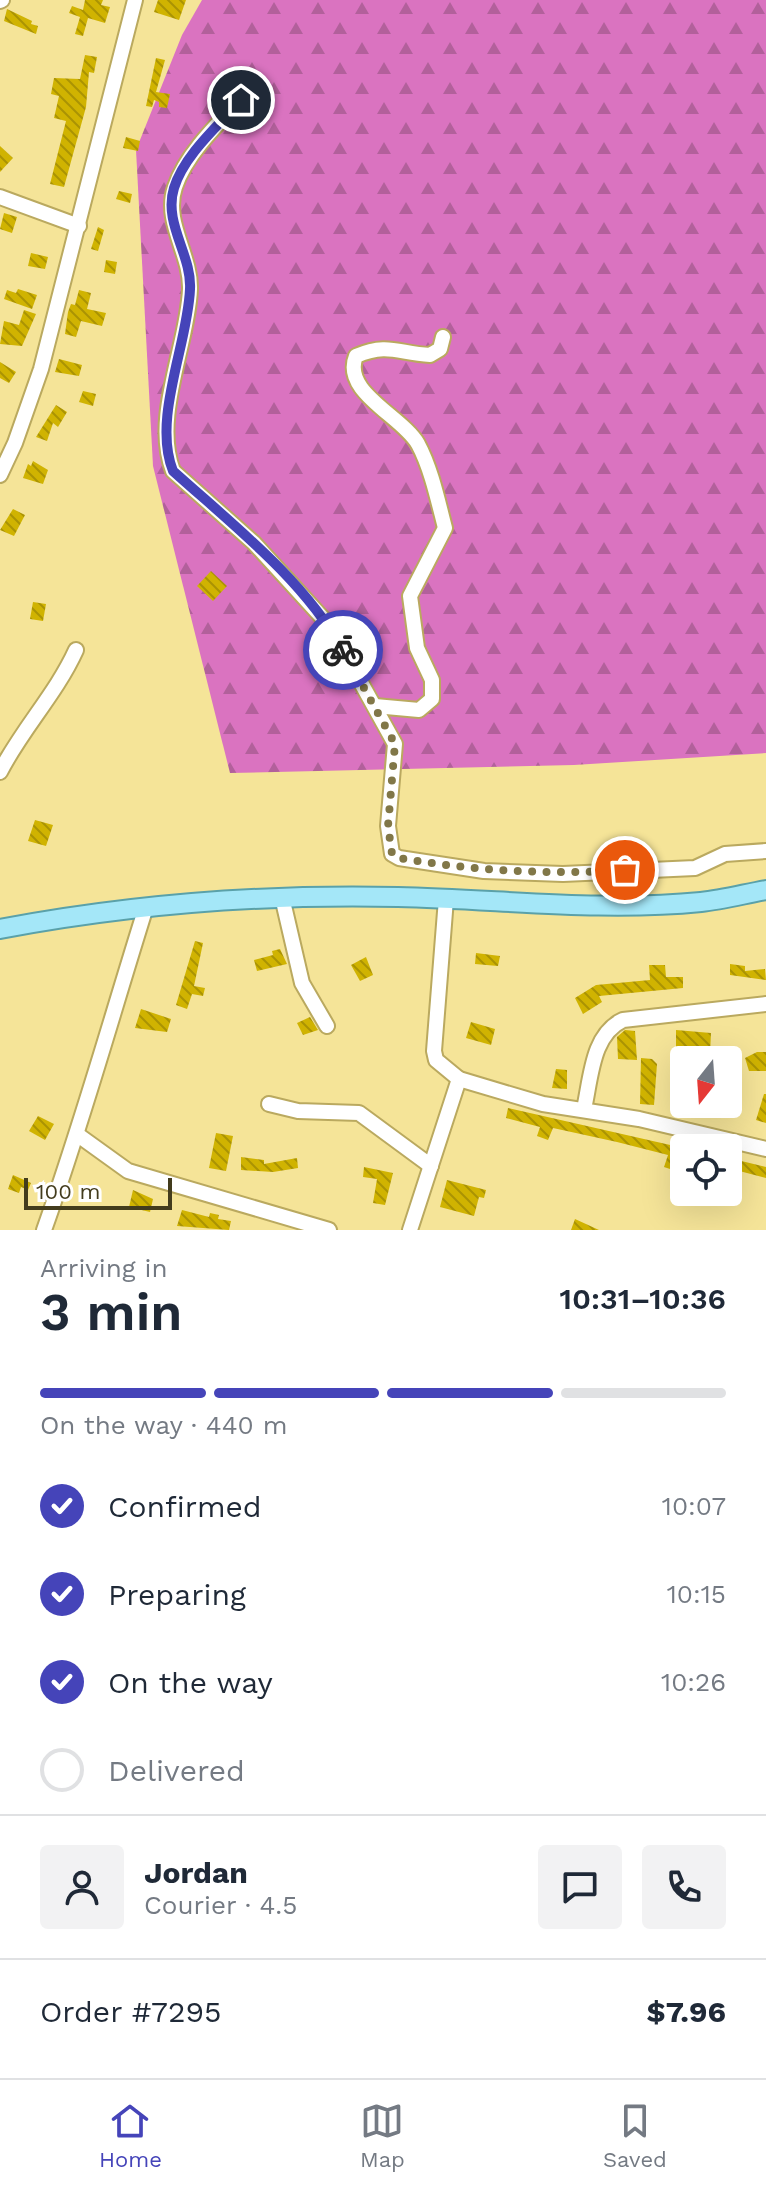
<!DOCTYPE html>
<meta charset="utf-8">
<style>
:root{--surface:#fff;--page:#f2f2f3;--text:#1f2937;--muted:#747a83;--line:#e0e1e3;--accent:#4544b9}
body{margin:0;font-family:"Work Sans",sans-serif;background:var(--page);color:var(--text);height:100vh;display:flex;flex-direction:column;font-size:30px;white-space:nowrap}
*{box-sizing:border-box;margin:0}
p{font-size:26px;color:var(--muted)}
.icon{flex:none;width:44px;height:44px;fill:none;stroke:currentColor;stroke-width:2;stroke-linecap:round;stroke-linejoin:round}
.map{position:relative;height:1230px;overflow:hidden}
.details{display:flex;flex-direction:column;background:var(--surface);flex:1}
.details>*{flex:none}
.needle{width:52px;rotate:197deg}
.buttons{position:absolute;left:670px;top:1046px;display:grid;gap:16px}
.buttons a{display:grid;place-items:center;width:72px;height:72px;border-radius:8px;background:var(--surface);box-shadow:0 8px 32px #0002;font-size:40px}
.scale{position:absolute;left:24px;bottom:20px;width:148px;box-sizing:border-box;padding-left:8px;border:4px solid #433c1d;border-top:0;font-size:22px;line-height:28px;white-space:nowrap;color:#433c1d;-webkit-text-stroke:6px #fff;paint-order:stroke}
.pin{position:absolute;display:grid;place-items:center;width:68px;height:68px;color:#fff;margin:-34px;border:4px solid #fff;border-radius:50%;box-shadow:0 2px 8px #0007}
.courier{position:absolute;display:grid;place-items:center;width:80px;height:80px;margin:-40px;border:6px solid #4544b9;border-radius:50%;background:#fff;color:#222;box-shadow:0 2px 10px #0007}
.head em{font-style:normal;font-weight:600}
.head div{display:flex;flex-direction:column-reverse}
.head{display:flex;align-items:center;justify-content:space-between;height:136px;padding:0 40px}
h1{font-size:52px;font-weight:600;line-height:60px}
.bar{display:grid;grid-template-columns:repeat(4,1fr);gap:12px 8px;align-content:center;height:96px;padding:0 40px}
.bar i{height:10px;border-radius:6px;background:var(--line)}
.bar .active{background:var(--accent)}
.bar p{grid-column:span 4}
.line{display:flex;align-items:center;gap:20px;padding:0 40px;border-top:2px solid var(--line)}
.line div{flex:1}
.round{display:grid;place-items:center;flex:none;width:84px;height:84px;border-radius:8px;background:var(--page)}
ol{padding:0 40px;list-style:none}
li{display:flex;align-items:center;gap:24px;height:88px}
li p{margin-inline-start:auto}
li .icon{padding:8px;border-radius:50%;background:var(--accent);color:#fff;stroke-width:4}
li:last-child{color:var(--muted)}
li i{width:44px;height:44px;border:4px solid var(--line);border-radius:50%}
.tabs{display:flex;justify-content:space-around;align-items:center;height:112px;border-top:2px solid var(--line);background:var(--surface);font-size:22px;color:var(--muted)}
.tabs a{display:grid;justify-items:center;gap:4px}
.tabs .active{color:var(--accent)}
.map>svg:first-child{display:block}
.forest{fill:url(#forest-firs)}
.building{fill:url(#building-back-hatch)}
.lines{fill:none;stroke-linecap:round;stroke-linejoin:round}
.minor-casing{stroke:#baa95f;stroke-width:18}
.major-casing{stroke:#5aa1a9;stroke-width:22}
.minor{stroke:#fff;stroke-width:14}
.major{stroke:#a4e7f8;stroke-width:18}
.done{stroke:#817748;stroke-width:8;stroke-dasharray:0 14.4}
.route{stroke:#4544b9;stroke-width:10}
</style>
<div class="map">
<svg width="766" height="1230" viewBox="0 0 766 1230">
<defs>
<pattern id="forest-firs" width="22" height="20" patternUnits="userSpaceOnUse" patternTransform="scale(2)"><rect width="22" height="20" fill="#da73c0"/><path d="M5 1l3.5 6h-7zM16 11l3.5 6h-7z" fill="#b2609b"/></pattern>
<pattern id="building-back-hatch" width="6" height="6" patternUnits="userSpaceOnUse" patternTransform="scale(2)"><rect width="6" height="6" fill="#d0b301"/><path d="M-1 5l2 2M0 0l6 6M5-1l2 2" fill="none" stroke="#aa9303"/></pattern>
</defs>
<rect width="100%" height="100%" fill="#f5e498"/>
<!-- forest -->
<path class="forest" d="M202,0H766V753L574,765L230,773L153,466L136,150L182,35Z"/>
<!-- building -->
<g class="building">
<path d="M85,0H103L101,5L110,7L105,23L88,18L83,36L75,34L80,17L69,13L72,6L83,10Z"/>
<path d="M158,0H186L179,20L154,12Z"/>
<path d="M7,9L32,21L31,24L38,26L36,34L4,21Z"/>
<path d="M85,55L97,57L94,73L89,72L86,107L64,187L50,184L66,121L54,118L59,96L51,94L54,78L80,79Z"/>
<path d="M156,58L165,60L156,92L170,94L167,108L159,107V102L154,100L152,107L146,106Z"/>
<path d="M126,137L140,141L138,151L123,148Z"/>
<path d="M0,146L13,158L0,172Z"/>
<path d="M119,191L132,194L130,203L116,199Z"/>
<path d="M4,213L17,217L12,233L0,229Z"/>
<path d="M98,227L104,230L98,251L91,249Z"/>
<path d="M31,253L48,257L45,269L28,266Z"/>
<path d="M106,260L117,262L115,274L104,272Z"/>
<path d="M18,289L37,295L32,309L4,299L7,290L16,293Z"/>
<path d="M79,290L91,293L87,309L106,313L102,326L81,321L76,337L65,334L68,312L71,304L75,305Z"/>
<path d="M24,310L36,314L22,346L0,344L4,321L19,325Z"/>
<path d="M59,359L82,365L79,376L55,372Z"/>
<path d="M0,362L16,372L9,383L0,378Z"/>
<path d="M83,391L96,394L93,406L79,402Z"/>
<path d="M56,405L67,412L58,427L53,423L47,441L36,437Z"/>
<path d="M33,461L48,470L43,484L23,478L28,464L31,466Z"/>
<path d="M13,509L25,515L14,536L0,530Z"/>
<path d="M211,571L227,586L213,601L197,586Z"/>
<path d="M33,602L46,604L43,621L30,619Z"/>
<path d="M35,820L53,825L46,846L28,841Z"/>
<path d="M195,941L203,943L194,986L205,988L203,996L192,994L187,1009L176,1005Z"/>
<path d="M280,949L287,964L257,971L254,960L273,955L272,951Z"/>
<path d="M476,953L500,956L498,966L475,964Z"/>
<path d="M366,957L373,975L360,981L351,965Z"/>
<path d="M730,964L745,966V971L765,969L766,980L730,975Z"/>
<path d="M649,965H665L666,977H683V988L599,996L602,1002L583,1014L575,998L596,985L650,980Z"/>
<path d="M141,1009L171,1019L167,1032L135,1028Z"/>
<path d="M310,1017L318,1030L303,1035L297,1023Z"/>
<path d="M471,1022L495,1029L491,1045L466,1038Z"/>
<path d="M625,1030L635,1031L637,1060L618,1059L617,1037Z"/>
<path d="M676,1030L711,1033L710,1054L676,1058Z"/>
<path d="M757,1052H766V1071H749L745,1058Z"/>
<path d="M641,1058L652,1059L657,1064L654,1105L640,1104Z"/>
<path d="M556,1069L567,1070V1089L552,1088Z"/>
<path d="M764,1094H766V1123L756,1120Z"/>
<path d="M689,1104L713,1106V1118L688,1117Z"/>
<path d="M508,1108L679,1147L673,1170L664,1167L668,1155L617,1142L553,1128L548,1140L537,1136L540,1127L506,1118Z"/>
<path d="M38,1116L54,1124L45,1140L29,1131Z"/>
<path d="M216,1133L233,1136L226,1171L209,1168Z"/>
<path d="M241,1157L264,1160V1164L297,1158L298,1168L273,1172L241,1170Z"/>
<path d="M729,1158L766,1167V1178L728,1168Z"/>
<path d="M364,1167L393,1173L385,1205L373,1203L377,1179L363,1177Z"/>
<path d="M13,1175L31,1183L28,1190L21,1187L19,1193L8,1189Z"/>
<path d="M447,1180L486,1190L484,1198L479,1197L474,1216L440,1207Z"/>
<path d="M133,1190L153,1199L150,1212L129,1207Z"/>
<path d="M182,1210L209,1217L210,1213L219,1215L218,1219L231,1221L229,1230L177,1226Z"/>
<path d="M575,1219L599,1230H571Z"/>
</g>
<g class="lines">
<!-- minor casing -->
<g class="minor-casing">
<g id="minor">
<path d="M0,1L2,0"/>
<path d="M250,90C225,117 187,151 175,187C163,222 191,254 190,289C188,344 152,417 173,471L254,543L329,625L395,744L388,826L392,854L399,858L484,871L563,874L695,868L725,854L766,851"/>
<path d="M0,197L79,226"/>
<path d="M0,475L15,443L41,369L135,0"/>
<path d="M375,706L419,710L432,699V680L417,648L410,596L445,528C438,501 431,468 418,444C402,416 341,392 356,356C389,342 399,354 430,355L440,349L443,337"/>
<path d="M0,772C22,729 56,694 76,650"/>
<path d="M282,897L302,983L327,1026"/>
<path d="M459,1079L543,1104L639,1119L766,1149"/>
<path d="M269,1104L298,1111L359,1113L431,1166"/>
<path d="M584,1109C591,1078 592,1034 623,1020L766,1004"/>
<path d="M78,1135L128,1171L329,1230"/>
<path d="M44,1230C82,1124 112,1015 146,907"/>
<path d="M410,1230L459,1079L436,1060L434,1051L446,899"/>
</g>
</g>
<!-- major casing -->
<g class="major-casing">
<path id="major" d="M0,929C132,904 264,894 398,897C499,899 600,912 701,902C722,900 744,894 766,890"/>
</g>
<!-- minor -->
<use href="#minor" class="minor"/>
<!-- major -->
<use href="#major" class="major"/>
</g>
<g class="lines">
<!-- done -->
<path class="done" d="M343,650L395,744L388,826L392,854L399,858C475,871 548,875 625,870"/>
<!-- route -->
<path class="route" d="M241,100C219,125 184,155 174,188C163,223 192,255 190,289C188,344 152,418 173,471C233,525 303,579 343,650"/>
</g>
</svg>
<div class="buttons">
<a><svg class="needle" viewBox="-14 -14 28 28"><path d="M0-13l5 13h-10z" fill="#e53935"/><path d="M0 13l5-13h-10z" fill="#747a83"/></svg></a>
<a><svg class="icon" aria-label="locate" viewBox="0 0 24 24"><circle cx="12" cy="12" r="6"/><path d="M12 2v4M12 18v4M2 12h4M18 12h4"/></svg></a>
</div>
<div class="scale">100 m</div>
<div class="pin" style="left:625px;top:870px;background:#ea580c"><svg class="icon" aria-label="bag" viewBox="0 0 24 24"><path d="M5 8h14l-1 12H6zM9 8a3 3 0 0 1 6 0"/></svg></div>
<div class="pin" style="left:241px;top:100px;background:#1f2937"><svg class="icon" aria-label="home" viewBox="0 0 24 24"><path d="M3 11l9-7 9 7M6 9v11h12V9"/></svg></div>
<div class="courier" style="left:343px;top:650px"><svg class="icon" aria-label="bike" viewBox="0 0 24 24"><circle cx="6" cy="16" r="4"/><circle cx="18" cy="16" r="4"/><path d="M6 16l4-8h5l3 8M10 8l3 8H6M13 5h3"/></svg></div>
</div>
<section class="details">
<div class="head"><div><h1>3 min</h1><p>Arriving in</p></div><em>10:31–10:36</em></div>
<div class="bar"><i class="active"></i><i class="active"></i><i class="active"></i><i></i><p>On the way · 440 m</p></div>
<ol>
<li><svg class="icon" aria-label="check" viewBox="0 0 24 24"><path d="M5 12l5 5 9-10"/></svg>Confirmed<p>10:07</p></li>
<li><svg class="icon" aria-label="check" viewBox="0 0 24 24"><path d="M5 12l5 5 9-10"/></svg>Preparing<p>10:15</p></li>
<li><svg class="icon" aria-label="check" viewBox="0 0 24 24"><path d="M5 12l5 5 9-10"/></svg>On the way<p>10:26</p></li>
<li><i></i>Delivered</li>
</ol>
<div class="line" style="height:144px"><a class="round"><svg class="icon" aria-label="person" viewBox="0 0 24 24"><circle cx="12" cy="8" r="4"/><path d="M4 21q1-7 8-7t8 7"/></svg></a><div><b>Jordan</b><p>Courier · 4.5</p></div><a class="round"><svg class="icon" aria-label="chat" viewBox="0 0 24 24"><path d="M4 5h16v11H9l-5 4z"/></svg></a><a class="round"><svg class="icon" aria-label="phone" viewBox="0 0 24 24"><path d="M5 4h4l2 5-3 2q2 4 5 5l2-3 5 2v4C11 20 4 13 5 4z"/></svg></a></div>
<div class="line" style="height:104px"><div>Order #7295</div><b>$7.96</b></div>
</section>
<nav class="tabs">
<a class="active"><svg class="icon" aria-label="home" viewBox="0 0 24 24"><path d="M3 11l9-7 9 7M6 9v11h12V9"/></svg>Home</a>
<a><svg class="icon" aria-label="map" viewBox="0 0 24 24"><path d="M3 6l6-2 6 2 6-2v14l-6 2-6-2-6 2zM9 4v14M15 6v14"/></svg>Map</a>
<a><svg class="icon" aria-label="saved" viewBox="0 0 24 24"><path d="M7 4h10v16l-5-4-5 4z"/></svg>Saved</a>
</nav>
